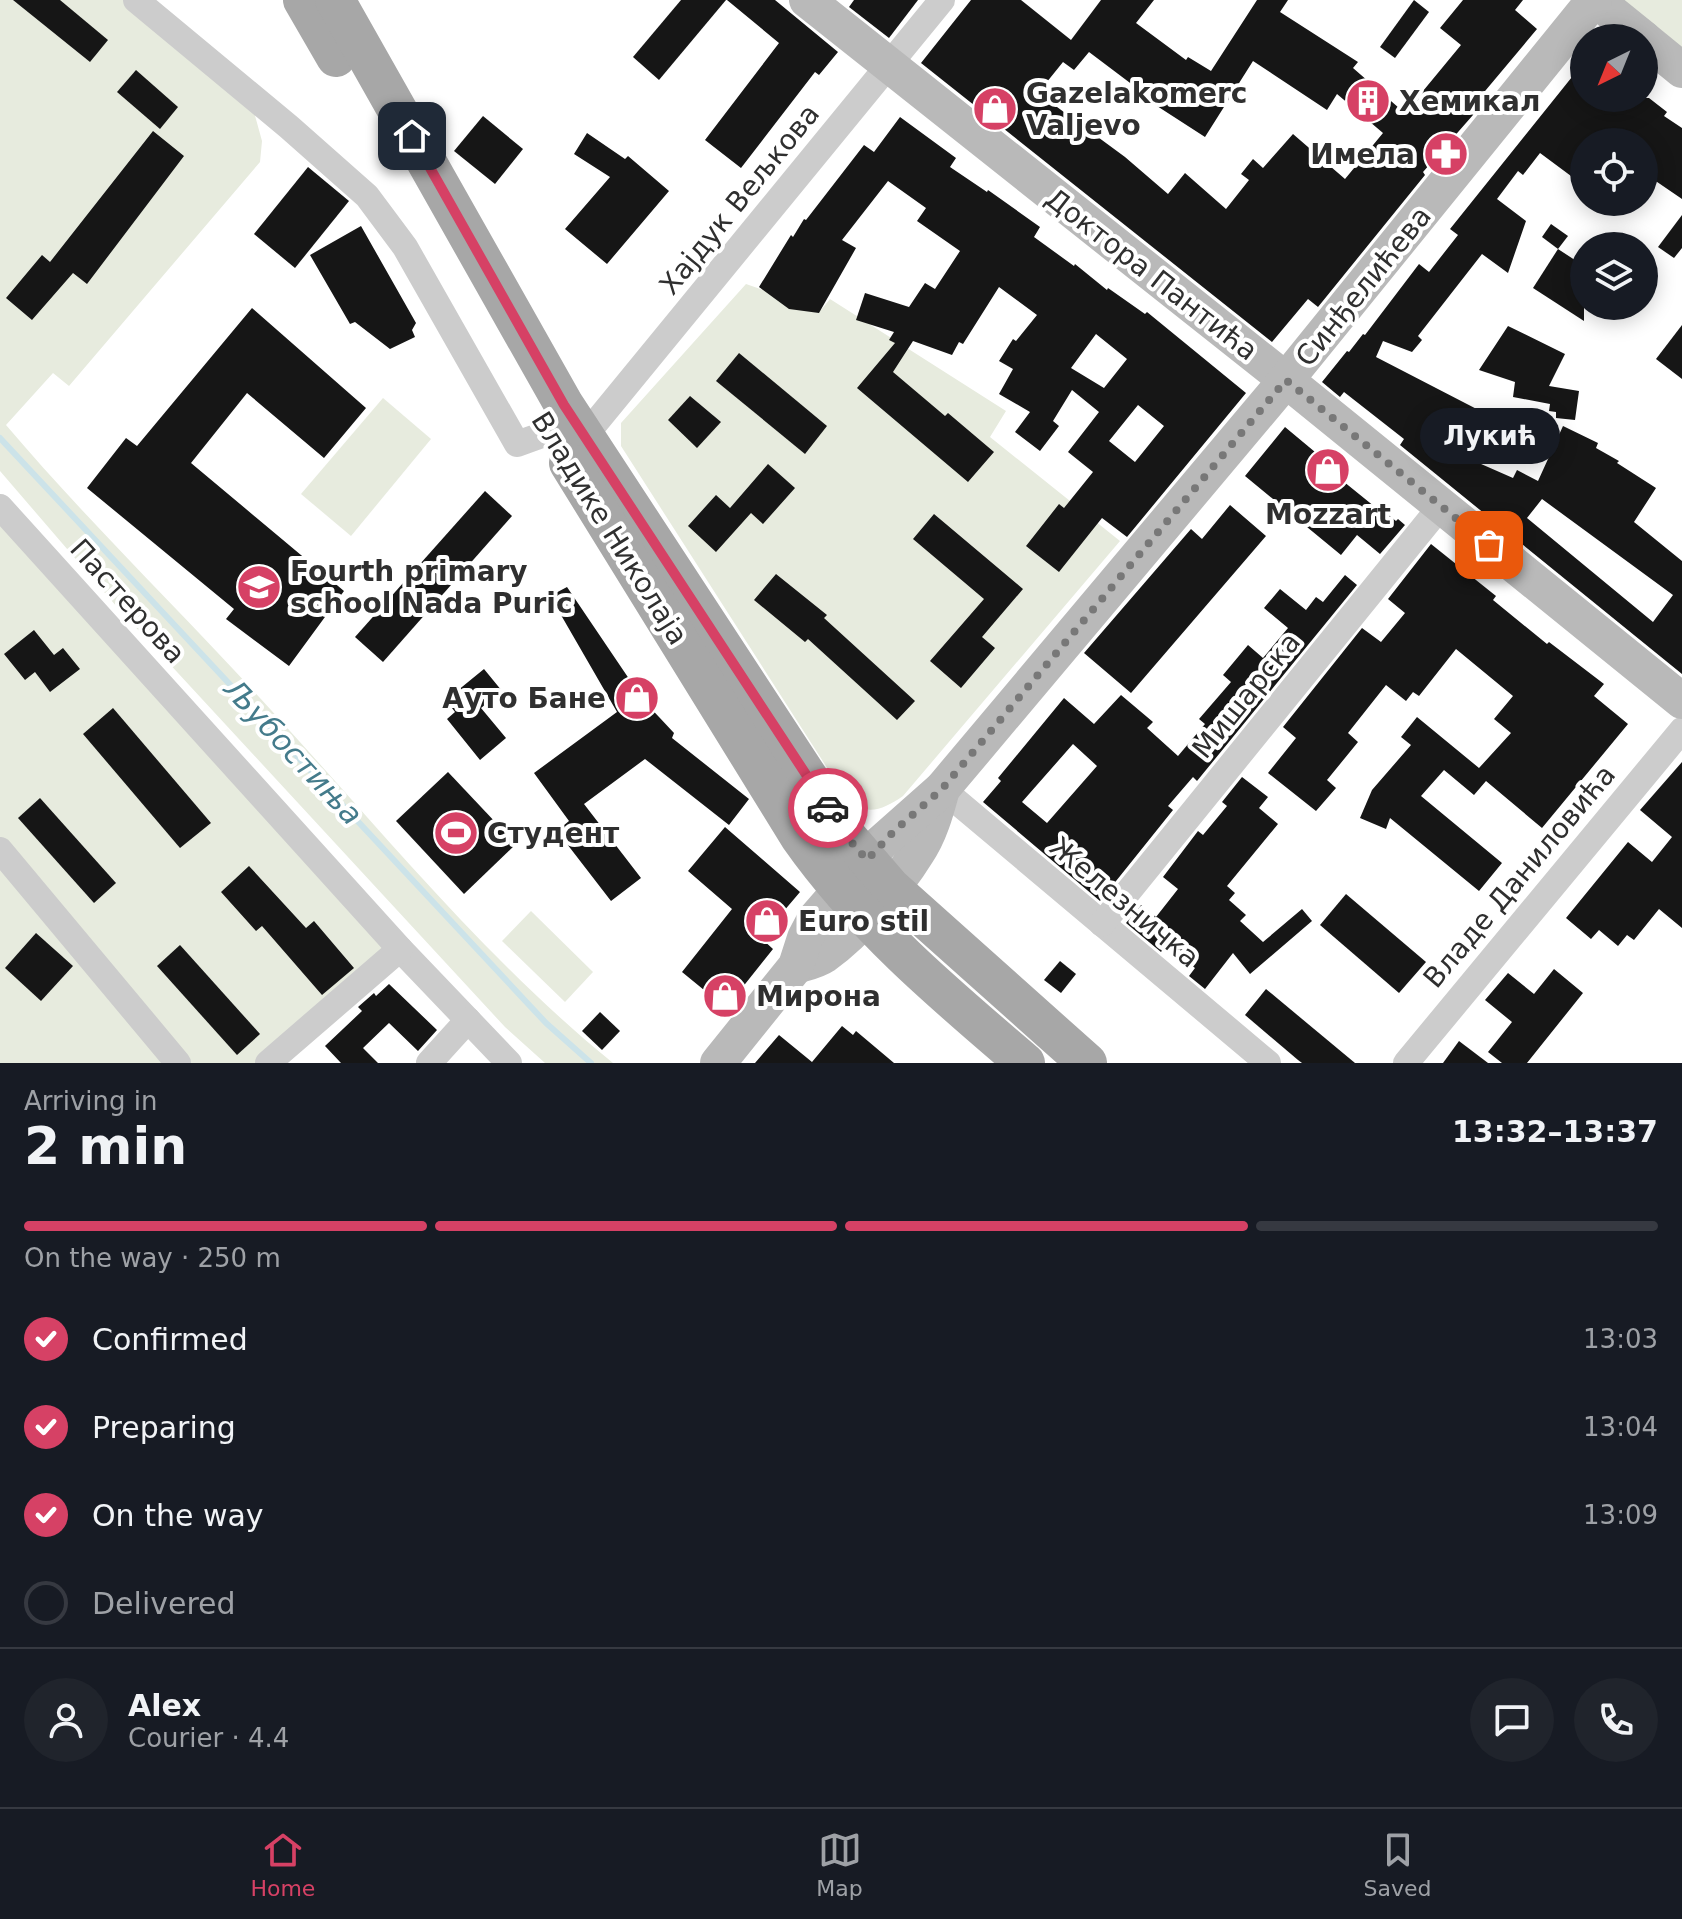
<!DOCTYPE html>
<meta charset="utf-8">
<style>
:root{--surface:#171b24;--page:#20242c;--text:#f1f3f6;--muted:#9ea1a6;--line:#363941;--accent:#d64165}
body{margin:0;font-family:"DejaVu Sans",sans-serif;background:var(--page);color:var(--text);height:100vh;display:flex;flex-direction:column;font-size:30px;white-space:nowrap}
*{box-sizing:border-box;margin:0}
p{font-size:26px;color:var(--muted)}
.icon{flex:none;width:44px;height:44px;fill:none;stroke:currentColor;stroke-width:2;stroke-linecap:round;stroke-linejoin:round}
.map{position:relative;height:1063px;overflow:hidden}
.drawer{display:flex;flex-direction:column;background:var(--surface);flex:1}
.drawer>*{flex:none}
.needle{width:52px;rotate:223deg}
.fabs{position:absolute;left:1570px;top:24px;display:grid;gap:16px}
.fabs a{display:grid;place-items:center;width:88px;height:88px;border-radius:50%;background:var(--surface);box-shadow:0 4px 20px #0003;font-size:40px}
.pin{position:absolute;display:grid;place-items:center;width:68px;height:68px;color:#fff;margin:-34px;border-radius:16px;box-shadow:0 4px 12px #0006}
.courier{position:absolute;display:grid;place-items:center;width:80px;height:80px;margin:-40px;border:6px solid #d64165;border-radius:50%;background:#fff;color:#222;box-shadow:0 2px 10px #0007}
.bubble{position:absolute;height:56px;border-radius:28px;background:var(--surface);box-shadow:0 4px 20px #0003;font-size:26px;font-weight:600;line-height:56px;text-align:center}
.summary em{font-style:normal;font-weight:600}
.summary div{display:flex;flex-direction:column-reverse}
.summary{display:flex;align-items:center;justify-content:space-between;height:136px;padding:0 24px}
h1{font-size:52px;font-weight:600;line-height:60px}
.bar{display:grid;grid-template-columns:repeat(4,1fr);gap:12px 8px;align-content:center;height:96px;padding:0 24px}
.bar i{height:10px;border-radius:6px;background:var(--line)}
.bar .current{background:var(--accent)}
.bar p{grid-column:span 4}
.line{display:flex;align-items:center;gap:20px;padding:0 24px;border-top:2px solid var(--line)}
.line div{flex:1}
.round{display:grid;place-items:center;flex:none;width:84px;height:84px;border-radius:42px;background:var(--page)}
ol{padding:0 24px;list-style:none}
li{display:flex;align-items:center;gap:24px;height:88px}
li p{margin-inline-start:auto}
li .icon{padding:8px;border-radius:50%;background:var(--accent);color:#fff;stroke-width:4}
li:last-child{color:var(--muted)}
li i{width:44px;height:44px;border:4px solid var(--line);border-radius:50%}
.dock{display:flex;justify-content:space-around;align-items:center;height:112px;border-top:2px solid var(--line);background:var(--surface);font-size:22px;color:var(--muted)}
.dock a{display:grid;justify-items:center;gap:4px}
.dock .current{color:var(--accent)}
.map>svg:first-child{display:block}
.green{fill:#e7ebde}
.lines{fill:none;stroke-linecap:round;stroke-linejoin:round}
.stream{stroke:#cce3e9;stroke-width:6}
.building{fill:#161616;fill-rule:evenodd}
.street{stroke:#ccc;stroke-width:26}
.secondary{stroke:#b9b9b9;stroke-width:36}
.primary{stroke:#a7a7a7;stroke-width:40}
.done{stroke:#787878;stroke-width:8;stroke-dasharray:0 14.4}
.route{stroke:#d64165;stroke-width:10}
.labels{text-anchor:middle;stroke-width:8;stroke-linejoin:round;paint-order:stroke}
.poi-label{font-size:28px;font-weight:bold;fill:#2f2f2f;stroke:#fff;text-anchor:start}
.street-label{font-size:28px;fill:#2f2f2f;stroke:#fff}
.water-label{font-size:30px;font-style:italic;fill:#447b8b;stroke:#fff}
</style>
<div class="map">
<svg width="1682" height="1063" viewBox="0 0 1682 1063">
<rect width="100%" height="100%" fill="#fff"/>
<!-- green -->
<g class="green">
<path d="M0,0H136L249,94L262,141L260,162L69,386L53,373L6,425C90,524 184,614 271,710C381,830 486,960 613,1063H545L505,1027L117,607L0,471Z"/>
<path d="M1596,0H1682V70Z"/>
<path d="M746,284L821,310L830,299L1006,411L990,437L1120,541L903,796C884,809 869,816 849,802L621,446V423Z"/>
<path d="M383,398L431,439L351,536L301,494Z"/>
<path d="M0,507L400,949L268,1063H0Z"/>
<path d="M531,911L593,972L565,1002L502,941Z"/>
</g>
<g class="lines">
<!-- stream -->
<path class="stream" d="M0,438L546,1023L591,1063"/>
</g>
<!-- building -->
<g class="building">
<path d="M13,0H60L108,40L90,62Z"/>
<path d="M681,0H726L659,80L633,57Z"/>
<path d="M727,0H775L838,52L819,75L815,72L741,168L705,140L779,43Z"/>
<path d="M854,0H918L889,38L849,7Z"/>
<path d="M971,0H1021L1071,40L1101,0H1154L1136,23L1186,60L1188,57L1211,71L1257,0H1288L1280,12L1358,62L1353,68L1399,108L1403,104L1409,108L1461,45L1440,28L1463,0H1523L1515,10L1537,29L1475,103L1480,107L1423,172L1425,175L1318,307L1308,299L1272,342L921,63ZM1089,52L1158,104L1157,106L1205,137L1253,61L1327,110L1337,94L1383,133L1345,179L1293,134L1263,168L1253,159L1241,174L1249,180L1226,209L1185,173L1168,194L1125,157L1038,93L1063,62L1074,70Z"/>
<path d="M1414,0L1429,12L1395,58L1380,47Z"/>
<path d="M1584,62V98H1649L1667,112L1664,116L1682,128V199L1644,173V142H1584V159L1571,176L1540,153L1523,175L1518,171L1497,199L1526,221L1508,273L1482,254L1418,336L1422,340L1412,352L1383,341L1376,357L1494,418L1472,460L1513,478L1517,470L1538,481L1563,426L1598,443L1596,448L1619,461L1617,463L1656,488L1634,522L1682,561V674L1400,445L1404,439L1344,392L1340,397L1322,382L1347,351L1349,352L1363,334L1365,335L1419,264L1429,272L1458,235L1450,229ZM1542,499L1673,595L1653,622L1527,518Z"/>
<path d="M136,70L178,107L160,129L117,92Z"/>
<path d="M483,116L523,149L495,184L454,151Z"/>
<path d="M900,117L956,158L950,167L987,192L988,190L1040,227L1034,237L1074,266L1075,264L1107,290L1108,288L1145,314L1147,312L1246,393L1127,537L1102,518L1059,572L1026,546L1059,504L1064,508L1093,472L1068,452L1099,412L1072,390L1053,421L1059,426L1040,451L1015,432L1030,412L999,394L1013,369L999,361L1013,339L1016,341L1037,315L999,287L963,344L959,342L952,355L913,341L893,372L945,416L948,413L994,452L968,482L857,388L895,343L889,340L894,332L856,320L865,293L909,307L925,283L935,289L960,251L917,221L926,208L888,181L842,240L856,248L819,313L789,309L759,287L791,235L793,237L804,219L806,220L864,145L874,152ZM1096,334L1127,359L1104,388L1071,368ZM1138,405L1164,426L1135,462L1109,441Z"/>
<path d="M153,131L184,156L87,284L73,273L32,320L6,298L42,255L50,262Z"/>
<path d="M587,133L625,159L628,156L669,191L607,264L565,229L610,177L574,154Z"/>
<path d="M308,167L349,201L295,268L254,234Z"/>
<path d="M1682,215V248L1674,258L1658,247Z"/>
<path d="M1551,224L1568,236L1558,249L1542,237Z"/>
<path d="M361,226L416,323L412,330L415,337L390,349L355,322L350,324L310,255Z"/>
<path d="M1558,249L1584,266V321L1533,288Z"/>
<path d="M252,308L366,408L324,458L247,393L191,463L344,591L289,666L226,619L234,609L87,488L126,438L137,446Z"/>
<path d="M1682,325V379L1656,359Z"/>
<path d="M1508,326L1565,354L1549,386L1579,391L1575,420L1556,418V412L1549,411L1550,404L1513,397L1515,382L1479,370Z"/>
<path d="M739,353L827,426L805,454L716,381Z"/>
<path d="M690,396L721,422L697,448L668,420Z"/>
<path d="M1285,427L1315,452L1312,456L1380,511L1381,509L1396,521L1398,519L1405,525L1380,554L1357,535L1341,555L1245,476Z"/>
<path d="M768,464L795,488L763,524L751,513L716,552L688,526L716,495L730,508Z"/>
<path d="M485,491L512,516L383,662L355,637Z"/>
<path d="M1230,505L1266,536L1131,693L1084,653L1191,529L1202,539Z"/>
<path d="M934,514L1023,589L982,637L995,648L961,688L930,661L984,599L913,539Z"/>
<path d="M1431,544L1496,596L1493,600L1547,644L1549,642L1604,684L1594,696L1628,724L1542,828L1486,781L1474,795L1444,770L1421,796L1502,863L1479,891L1390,818L1386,829L1360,818L1372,790L1411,745L1401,737L1417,717L1479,768L1511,733L1494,719L1513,696L1456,649L1419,696L1413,692L1406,701L1386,685L1348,733L1358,742L1327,780L1336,788L1316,811L1268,773L1296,738L1283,727L1362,628L1381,642L1405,613L1388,599Z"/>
<path d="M776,574L827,615L824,618L915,701L897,720L808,639L805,642L754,600Z"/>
<path d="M1345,575L1357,585L1197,781L1193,777L1168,806L1173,810L1100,901L983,802L1001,781L998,778L1064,698L1094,724L1121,695L1153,722L1147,728L1178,756L1205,724L1199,719L1231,682L1223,675L1248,645L1263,658L1288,628L1264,608L1280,589L1306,610L1316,597L1323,602ZM1073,744L1097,766L1047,823L1022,802Z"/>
<path d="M567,587L644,701L674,733L672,738L749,799L729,825L645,759L584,804L641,878L611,901L557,831L569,821L534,773L617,712L550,596Z"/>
<path d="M34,630L54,655L63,648L80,669L50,692L35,672L25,680L4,654Z"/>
<path d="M484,669L502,691L481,708L506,738L480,760L447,719L455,712L446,700Z"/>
<path d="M113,708L211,823L180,848L83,734Z"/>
<path d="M1682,762V928L1659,909L1634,940L1627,935L1618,946L1599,930L1591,939L1566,918L1628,842L1652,862L1672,837L1640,810Z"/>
<path d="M448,772L516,844L464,894L396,821Z"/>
<path d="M1242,777L1268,797L1259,808L1278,824L1227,886L1235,893L1229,900L1246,915L1240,921L1263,942L1302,909L1312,921L1250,974L1233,953L1205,989L1189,976L1195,968L1166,945L1161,952L1126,923L1141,905L1156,917L1178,889L1163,877L1198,831L1203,835L1227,806L1222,802Z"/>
<path d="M40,798L116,883L94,903L18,818Z"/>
<path d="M725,827L800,892L761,938L773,949L726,1008L682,972L732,909L688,871Z"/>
<path d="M249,866L306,928L314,921L354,968L322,995L262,926L256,931L221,892Z"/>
<path d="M1346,894L1426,962L1399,993L1320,925Z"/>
<path d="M36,933L73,966L41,1001L5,968Z"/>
<path d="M180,945L260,1034L237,1055L157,966Z"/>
<path d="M1060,961L1076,974L1061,993L1044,980Z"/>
<path d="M1554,969L1583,993L1527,1063H1502L1488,1052L1512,1022L1485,1000L1508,973L1534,994Z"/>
<path d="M389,984L437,1030L418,1051L389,1023L363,1048L378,1063H341L325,1046L362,1011L358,1007L374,993L376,996Z"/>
<path d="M1266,989L1355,1063H1302L1298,1060L1245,1015Z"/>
<path d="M600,1012L620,1031L602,1050L582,1031Z"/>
<path d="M842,1026L853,1035L856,1031L894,1063H755L779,1035L812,1062Z"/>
<path d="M1459,1041L1488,1063H1443Z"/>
</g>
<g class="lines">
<!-- street -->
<g class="street">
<path d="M136,0L289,127L367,196L405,247L517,444L550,432"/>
<path d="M584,437L942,0"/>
<path d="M0,507L400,949L509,1063"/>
<path d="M942,789L1268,1063"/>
<path d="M0,850L178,1063"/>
<path d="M1102,924L1441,506"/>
<path d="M268,1063L400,949"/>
<path d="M429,1063L468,1020"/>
<path d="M1406,1063L1682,730"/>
</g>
<!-- secondary -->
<g class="secondary">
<path d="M807,0L1286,380L1682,701"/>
<path d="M1596,0L1643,38"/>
<path d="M1644,39L1682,70"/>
<path d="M796,966C805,963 816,961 825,955C857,932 896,887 917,853C930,834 936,811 942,789"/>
<path d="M718,1063L796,966L805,938L815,919L881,843L942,789L1286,380L1594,0"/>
</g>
<!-- primary -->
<g class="primary">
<path d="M303,0L336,57"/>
<path d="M335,0L564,405L847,837L891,888L1087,1063"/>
<path d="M569,463L800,837C861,924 944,994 1025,1063"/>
</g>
</g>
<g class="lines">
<!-- done -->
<path class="done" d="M828,808L847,837L867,860L894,831L942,789L1286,380L1489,545"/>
<!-- route -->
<path class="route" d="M412,136L564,405L828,808"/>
</g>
<!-- icons -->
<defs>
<g id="building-disc" transform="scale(2.3)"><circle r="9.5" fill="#d64165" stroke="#fff"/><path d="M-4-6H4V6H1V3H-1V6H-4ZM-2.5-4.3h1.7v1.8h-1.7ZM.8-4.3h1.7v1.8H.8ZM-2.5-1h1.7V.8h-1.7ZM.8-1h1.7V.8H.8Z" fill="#fff"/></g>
<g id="shop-disc" transform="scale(2.3)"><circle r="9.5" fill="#d64165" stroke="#fff"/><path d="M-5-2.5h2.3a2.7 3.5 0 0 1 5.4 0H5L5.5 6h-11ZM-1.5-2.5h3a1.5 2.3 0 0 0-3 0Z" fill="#fff"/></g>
<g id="pharmacy-disc" transform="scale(2.3)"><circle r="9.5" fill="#d64165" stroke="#fff"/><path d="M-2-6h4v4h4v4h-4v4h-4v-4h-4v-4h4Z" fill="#fff"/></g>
<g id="school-disc" transform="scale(2.3)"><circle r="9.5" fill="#d64165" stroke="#fff"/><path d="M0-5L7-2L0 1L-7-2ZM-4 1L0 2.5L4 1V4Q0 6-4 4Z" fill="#fff"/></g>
<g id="stadium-disc" transform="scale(2.3)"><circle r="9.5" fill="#d64165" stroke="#fff"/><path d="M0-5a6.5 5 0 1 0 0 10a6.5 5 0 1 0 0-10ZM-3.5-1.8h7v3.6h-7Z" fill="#fff"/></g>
</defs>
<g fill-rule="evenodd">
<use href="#building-disc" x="1368" y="101"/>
<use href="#shop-disc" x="995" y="109"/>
<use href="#pharmacy-disc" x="1446" y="154"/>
<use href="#shop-disc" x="1328" y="470"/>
<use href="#school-disc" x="259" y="587"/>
<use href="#shop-disc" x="637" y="698"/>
<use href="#stadium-disc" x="456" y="833"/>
<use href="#shop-disc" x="767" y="921"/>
<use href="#shop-disc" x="725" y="996"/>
</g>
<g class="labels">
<!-- poi labels -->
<g class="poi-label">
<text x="1026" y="103">Gazelakomerc<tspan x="1026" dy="32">Valjevo</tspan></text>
<text x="1399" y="111">Хемикал</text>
<text x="1415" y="164" text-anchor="end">Имела</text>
<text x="1328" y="524" text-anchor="middle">Mozzart</text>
<text x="290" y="581">Fourth primary<tspan x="290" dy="32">school Nada Puric</tspan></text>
<text x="606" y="708" text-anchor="end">Ауто Бане</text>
<text x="487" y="843">Студент</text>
<text x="798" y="931">Euro stil</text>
<text x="756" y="1006">Мирона</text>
</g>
<!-- street labels -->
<g class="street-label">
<text transform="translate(739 199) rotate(-51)" y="10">Хајдук Вељкова</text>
<text transform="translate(1152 274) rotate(38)" y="10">Доктора Пантића</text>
<text transform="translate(1363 286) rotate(-51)" y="10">Синђелићева</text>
<text transform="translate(610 528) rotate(58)" y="10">Владике Николаја</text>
<text transform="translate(128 601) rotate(48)" y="10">Пастерова</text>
<text transform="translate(1246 695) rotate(-51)" y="10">Мишарска</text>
<text transform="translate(1519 876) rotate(-50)" y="10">Владе Даниловића</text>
<text transform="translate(1125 902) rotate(40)" y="10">Железничка</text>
</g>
<!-- water labels -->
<g class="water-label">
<text transform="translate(293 752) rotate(47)" y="10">Љубостиња</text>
</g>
</g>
</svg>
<div class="fabs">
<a><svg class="needle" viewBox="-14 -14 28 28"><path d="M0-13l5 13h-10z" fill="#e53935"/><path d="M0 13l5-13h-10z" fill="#9ea1a6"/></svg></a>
<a><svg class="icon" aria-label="locate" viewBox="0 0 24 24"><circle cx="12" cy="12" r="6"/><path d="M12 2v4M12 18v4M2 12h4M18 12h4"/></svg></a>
<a><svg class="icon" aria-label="layers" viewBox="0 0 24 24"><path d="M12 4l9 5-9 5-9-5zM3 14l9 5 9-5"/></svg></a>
</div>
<div class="pin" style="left:1489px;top:545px;background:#ea580c"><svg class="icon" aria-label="bag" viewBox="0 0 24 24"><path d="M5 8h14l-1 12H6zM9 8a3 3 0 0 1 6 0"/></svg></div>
<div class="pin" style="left:412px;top:136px;background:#1f2937"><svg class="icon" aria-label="home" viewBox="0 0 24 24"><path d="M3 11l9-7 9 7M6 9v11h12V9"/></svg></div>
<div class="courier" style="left:828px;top:808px"><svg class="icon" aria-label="car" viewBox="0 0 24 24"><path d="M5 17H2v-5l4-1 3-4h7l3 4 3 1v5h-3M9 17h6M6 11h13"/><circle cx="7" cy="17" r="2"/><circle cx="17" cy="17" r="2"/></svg></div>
<div class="bubble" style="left:1420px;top:408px;width:140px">Лукић</div>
</div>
<section class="drawer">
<div class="summary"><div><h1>2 min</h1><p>Arriving in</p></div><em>13:32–13:37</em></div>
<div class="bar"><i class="current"></i><i class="current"></i><i class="current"></i><i></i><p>On the way · 250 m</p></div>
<ol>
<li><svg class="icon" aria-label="check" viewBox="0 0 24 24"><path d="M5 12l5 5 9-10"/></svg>Confirmed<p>13:03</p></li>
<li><svg class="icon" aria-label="check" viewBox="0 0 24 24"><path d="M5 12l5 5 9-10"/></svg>Preparing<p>13:04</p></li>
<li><svg class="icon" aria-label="check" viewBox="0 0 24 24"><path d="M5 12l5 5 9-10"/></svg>On the way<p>13:09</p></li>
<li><i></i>Delivered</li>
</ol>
<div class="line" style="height:144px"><a class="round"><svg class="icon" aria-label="person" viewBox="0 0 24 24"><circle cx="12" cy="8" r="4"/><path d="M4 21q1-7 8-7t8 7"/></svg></a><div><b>Alex</b><p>Courier · 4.4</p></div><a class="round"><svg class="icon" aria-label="chat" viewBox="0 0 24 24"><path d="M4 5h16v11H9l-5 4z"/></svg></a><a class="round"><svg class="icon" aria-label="phone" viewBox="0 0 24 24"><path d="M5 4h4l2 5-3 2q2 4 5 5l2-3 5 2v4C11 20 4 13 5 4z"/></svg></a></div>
</section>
<nav class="dock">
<a class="current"><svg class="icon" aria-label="home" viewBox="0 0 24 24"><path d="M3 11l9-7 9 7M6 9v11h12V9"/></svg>Home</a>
<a><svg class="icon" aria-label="map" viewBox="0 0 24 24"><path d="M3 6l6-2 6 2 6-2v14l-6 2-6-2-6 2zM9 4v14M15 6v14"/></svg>Map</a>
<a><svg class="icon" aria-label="saved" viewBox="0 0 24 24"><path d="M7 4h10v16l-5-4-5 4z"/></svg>Saved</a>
</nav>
